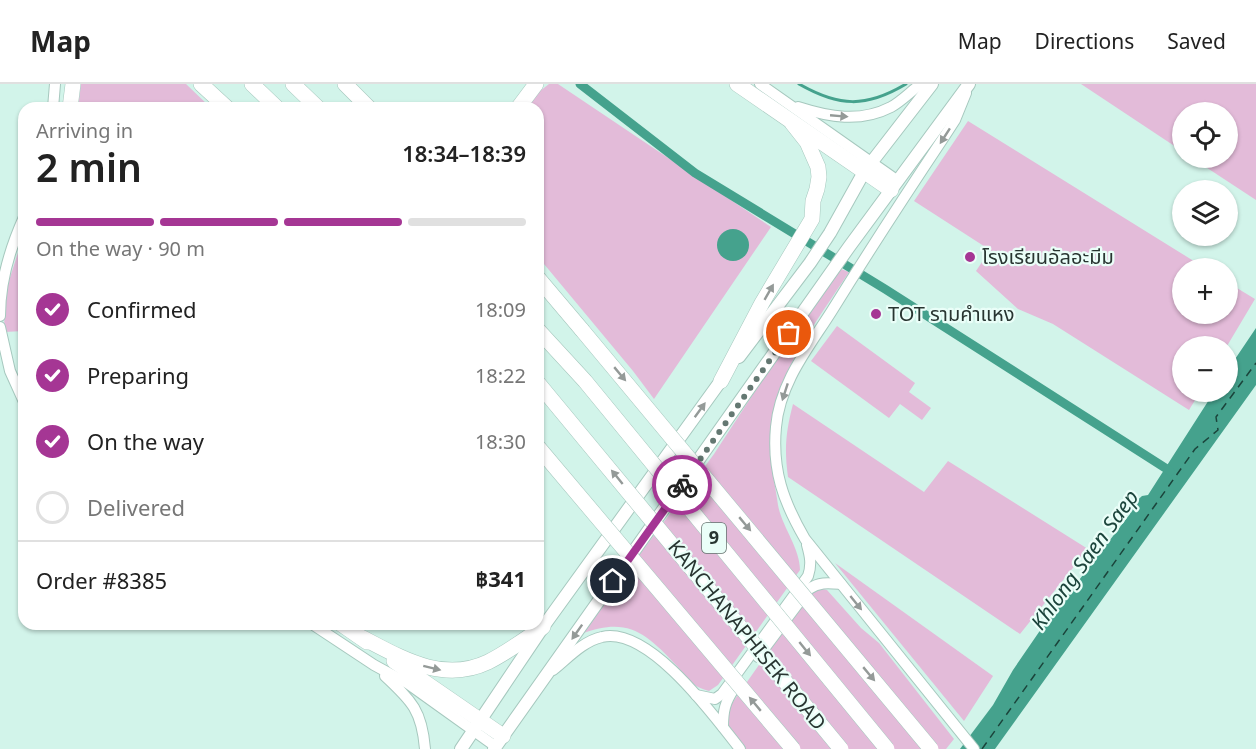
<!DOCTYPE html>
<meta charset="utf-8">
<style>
:root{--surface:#fff;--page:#f2f2f2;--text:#222;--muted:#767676;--line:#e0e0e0;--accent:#a53694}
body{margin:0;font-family:"Noto Sans","Noto Sans Thai",sans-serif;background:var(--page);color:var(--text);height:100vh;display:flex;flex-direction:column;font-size:22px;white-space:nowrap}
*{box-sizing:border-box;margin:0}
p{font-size:20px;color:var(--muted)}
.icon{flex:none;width:33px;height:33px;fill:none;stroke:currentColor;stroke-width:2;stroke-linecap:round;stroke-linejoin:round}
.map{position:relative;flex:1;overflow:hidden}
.sheet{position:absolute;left:18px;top:18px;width:526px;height:528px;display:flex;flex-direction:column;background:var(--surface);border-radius:18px;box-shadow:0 2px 4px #0004}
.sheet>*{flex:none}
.fabs{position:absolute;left:1172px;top:18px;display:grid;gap:12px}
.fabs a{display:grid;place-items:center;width:66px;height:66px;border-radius:50%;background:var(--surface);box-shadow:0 2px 4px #0004;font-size:30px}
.pin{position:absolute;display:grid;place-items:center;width:51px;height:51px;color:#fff;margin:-26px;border:3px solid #fff;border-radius:50%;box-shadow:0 2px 6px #0007}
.courier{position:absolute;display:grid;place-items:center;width:60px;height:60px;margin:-30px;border:4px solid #a53694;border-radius:50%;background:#fff;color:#222;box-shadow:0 2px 8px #0007}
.headline em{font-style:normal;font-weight:600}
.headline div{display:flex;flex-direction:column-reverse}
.headline{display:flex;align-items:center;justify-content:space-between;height:102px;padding:0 18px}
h1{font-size:39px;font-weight:600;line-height:45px}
.bar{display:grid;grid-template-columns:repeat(4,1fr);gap:9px 6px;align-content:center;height:72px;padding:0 18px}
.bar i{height:8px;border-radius:4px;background:var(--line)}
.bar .on{background:var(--accent)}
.bar p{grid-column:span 4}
.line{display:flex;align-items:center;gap:15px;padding:0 18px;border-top:2px solid var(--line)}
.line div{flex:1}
ol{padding:0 18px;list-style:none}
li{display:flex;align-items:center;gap:18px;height:66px}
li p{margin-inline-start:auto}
li .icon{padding:6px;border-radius:50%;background:var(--accent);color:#fff;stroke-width:4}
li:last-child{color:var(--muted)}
li i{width:33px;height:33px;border:3px solid var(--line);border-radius:50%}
header{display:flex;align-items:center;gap:36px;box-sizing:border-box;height:84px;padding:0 30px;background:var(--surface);border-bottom:2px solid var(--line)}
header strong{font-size:28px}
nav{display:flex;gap:33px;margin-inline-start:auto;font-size:21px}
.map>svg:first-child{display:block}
.green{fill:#e3bbd9}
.water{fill:#45a28d}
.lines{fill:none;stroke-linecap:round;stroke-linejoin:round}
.stream{stroke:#45a28d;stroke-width:3}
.canal{stroke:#45a28d;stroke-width:9}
.ferry{stroke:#1b443b;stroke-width:1.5;stroke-dasharray:8 6;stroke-linecap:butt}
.secondary-casing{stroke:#a6c8be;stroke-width:12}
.primary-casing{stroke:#a6c8be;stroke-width:14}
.motorway-casing{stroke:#a6c8be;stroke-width:16}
.secondary{stroke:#fff;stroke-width:10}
.primary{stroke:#fff;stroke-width:12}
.motorway{stroke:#fff;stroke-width:15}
.motorway-bridge-casing{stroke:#a6c8be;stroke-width:16;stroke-linecap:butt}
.motorway-bridge{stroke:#fff;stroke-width:15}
.oneway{fill:#949a98}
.done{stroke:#647872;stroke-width:6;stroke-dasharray:0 10.8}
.route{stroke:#a53694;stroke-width:8}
.poi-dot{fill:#a53694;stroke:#eafef8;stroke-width:2}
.labels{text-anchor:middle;stroke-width:4.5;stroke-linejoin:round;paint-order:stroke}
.shield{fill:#eafef8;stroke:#62716d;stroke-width:1.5}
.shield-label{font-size:18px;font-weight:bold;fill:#283531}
.poi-label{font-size:20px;fill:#283531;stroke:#eafef8;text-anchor:start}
.street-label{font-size:20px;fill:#283531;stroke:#eafef8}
.water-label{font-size:21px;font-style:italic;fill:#1b443b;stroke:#eafef8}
</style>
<header>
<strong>Map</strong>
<nav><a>Map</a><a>Directions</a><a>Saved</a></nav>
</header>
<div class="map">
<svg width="1256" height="665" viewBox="0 0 1256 665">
<rect width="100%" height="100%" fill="#d2f4ea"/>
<!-- green -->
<g class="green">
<path d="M81,0H186L211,24H78Z"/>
<path d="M549,0H558L771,143L654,315L633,287L539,174L538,24H528L535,11Z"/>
<path d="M1081,0H1256V116L1192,74H1227V28H1182V67Z"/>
<path d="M968,37L1205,184H1182V230H1227V198L1255,215L1227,262H1182V308H1200L1189,326L1053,240L1018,225L976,187L990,166L914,117Z"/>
<path d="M24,150V247L4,248L5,209Z"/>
<path d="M841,185L849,188C816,239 775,289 770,352C769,375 775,399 778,421C782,443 800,464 800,486L718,601L709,607C691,602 689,596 677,582C646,549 628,532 581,550L714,370L778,272Z"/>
<path d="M837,242L915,299L909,308L931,324L922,336L900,320L889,334L811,277Z"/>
<path d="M793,320L924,408L948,377L1088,465L1020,550L788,393C784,364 786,347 793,320Z"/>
<path d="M835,479L993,592L964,637Z"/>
<path d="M818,504L827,506L861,544L879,559L954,655L946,665H746L727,641L728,625L810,508Z"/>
</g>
<!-- water -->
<g class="water">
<circle cx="733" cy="161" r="16"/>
<path d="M1256,244V301L995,665H960L993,621L1013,586L1039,548L1130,430L1129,424L1142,412L1148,411L1214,308H1227V287Z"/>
</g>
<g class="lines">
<!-- stream -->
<path class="stream" d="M799,0C839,23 866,24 906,0"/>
<!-- canal -->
<path class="canal" d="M580,0L695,89L885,205L1170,387"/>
<!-- ferry -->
<path class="ferry" d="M982,665L1195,365L1218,346L1216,333L1256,279"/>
<!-- secondary casing -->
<g class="secondary-casing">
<g id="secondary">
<path d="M760,0L898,97"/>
<path d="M966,9L955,36L944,53C906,110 869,167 833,225C810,262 780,297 776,343C772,386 783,417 805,455L974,665"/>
<path d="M798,23C829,33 860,39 891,23C902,17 911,7 921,0"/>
<path d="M53,24L55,0"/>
<path d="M0,232C0,198 10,164 24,133"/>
<path d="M0,243L10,287L24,318"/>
<path d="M312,540L374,581L407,599L495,662"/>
<path d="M758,573L809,505C819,498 828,499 841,500"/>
<path d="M553,586C567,575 583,557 602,553C649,542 714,632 740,665"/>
<path d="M385,592C412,617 422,627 425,665"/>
<path d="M696,611L715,615L722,610L808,492C812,480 810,472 807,461"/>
<path d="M723,643C723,627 725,618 734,605"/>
</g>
</g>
<!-- primary casing -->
<g class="primary-casing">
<g id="primary">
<path d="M739,273L810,179L830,149L864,88L932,0"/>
<path d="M461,665L543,543L725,291"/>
<path d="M494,665L849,163L969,0"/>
</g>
</g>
<!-- motorway casing -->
<g class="motorway-casing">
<g id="motorway">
<path d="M201,0L227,24"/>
<path d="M252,0L277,24"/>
<path d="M293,0L318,24"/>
<path d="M345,0L369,24"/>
<path d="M737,0L891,106"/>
<path d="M70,24L73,0"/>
<path d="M518,24L536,0"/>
<path d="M538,194L582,246"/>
<path d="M721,297L762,219L812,135L813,117L817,105L819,93L818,83L807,58L792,39"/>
<path d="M341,540L367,558"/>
<path d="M359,552C400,573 442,600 488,578C508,568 525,555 543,543"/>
<path d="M394,577L503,652"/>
</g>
</g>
<!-- secondary -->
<use href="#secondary" class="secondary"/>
<!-- primary -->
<use href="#primary" class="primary"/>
<!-- motorway -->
<use href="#motorway" class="motorway"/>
<!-- motorway-bridge casing -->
<g class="motorway-bridge-casing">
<g id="motorway-bridge">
<path d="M538,246L585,297L887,665"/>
<path d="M582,246L931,665"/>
<path d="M538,299L841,665"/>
<path d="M538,363L793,665"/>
</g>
</g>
<!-- motorway-bridge -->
<use href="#motorway-bridge" class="motorway-bridge"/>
</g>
<!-- one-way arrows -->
<defs><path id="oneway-solid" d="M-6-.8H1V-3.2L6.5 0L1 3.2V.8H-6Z" transform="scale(1.5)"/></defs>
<g class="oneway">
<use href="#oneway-solid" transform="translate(839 32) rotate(5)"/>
<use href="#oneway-solid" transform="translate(945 52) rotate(123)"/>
<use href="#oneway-solid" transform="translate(769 208) rotate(-60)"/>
<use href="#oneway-solid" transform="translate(620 290) rotate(50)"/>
<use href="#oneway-solid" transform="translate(785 308) rotate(108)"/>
<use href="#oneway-solid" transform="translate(700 326) rotate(-54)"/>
<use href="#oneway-solid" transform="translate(617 393) rotate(-129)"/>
<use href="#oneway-solid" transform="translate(745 440) rotate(50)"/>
<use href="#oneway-solid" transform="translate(856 519) rotate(51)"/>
<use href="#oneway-solid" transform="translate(577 548) rotate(125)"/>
<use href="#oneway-solid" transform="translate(805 565) rotate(51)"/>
<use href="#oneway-solid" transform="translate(432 584) rotate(14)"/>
<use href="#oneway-solid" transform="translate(869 590) rotate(50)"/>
<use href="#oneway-solid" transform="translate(755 620) rotate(-130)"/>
</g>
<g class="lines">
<!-- done -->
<path class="done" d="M682,401L789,249"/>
<!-- route -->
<path class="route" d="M613,497L682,401"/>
</g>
<!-- markers -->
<g class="poi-dot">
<circle cx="970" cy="173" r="6"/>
<circle cx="876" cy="230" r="6"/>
</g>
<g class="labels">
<!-- shield labels -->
<rect class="shield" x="702" y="439" width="24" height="30" rx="4.5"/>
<g class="shield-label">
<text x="714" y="460">9</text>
</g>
<!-- poi labels -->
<g class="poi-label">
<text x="982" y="180">โรงเรียนอัลอะมีม</text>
<text x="888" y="237">TOT รามคำแหง</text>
</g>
<!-- street labels -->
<g class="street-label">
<text transform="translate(747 551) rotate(51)" y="7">KANCHANAPHISEK ROAD</text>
</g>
<!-- water labels -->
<g class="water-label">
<text transform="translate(1085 476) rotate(-54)" y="7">Khlong Saen Saep</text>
</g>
</g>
</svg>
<div class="fabs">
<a><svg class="icon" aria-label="locate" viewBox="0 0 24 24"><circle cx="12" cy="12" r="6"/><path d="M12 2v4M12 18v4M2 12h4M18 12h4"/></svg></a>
<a><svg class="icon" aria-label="layers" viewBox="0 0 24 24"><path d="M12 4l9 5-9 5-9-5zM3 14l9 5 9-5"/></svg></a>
<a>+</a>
<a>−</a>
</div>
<div class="pin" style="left:789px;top:249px;background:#ea580c"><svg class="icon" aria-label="bag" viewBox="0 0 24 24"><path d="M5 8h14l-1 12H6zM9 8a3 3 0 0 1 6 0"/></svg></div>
<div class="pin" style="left:613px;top:497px;background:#1f2937"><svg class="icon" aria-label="home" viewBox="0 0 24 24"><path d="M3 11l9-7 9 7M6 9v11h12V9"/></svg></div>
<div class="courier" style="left:682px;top:401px"><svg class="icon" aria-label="bike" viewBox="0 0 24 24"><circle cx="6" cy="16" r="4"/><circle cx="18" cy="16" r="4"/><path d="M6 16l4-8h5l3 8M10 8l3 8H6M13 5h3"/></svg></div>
<section class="sheet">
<div class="headline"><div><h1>2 min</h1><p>Arriving in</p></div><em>18:34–18:39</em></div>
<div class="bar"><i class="on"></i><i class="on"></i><i class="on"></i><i></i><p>On the way · 90 m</p></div>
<ol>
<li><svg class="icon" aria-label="check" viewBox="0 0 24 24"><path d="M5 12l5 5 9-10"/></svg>Confirmed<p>18:09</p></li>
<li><svg class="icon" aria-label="check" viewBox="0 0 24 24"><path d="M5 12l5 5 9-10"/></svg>Preparing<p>18:22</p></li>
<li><svg class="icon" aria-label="check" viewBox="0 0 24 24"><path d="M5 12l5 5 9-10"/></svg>On the way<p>18:30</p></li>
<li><i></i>Delivered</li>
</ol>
<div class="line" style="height:78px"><div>Order #8385</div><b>฿341</b></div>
</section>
</div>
